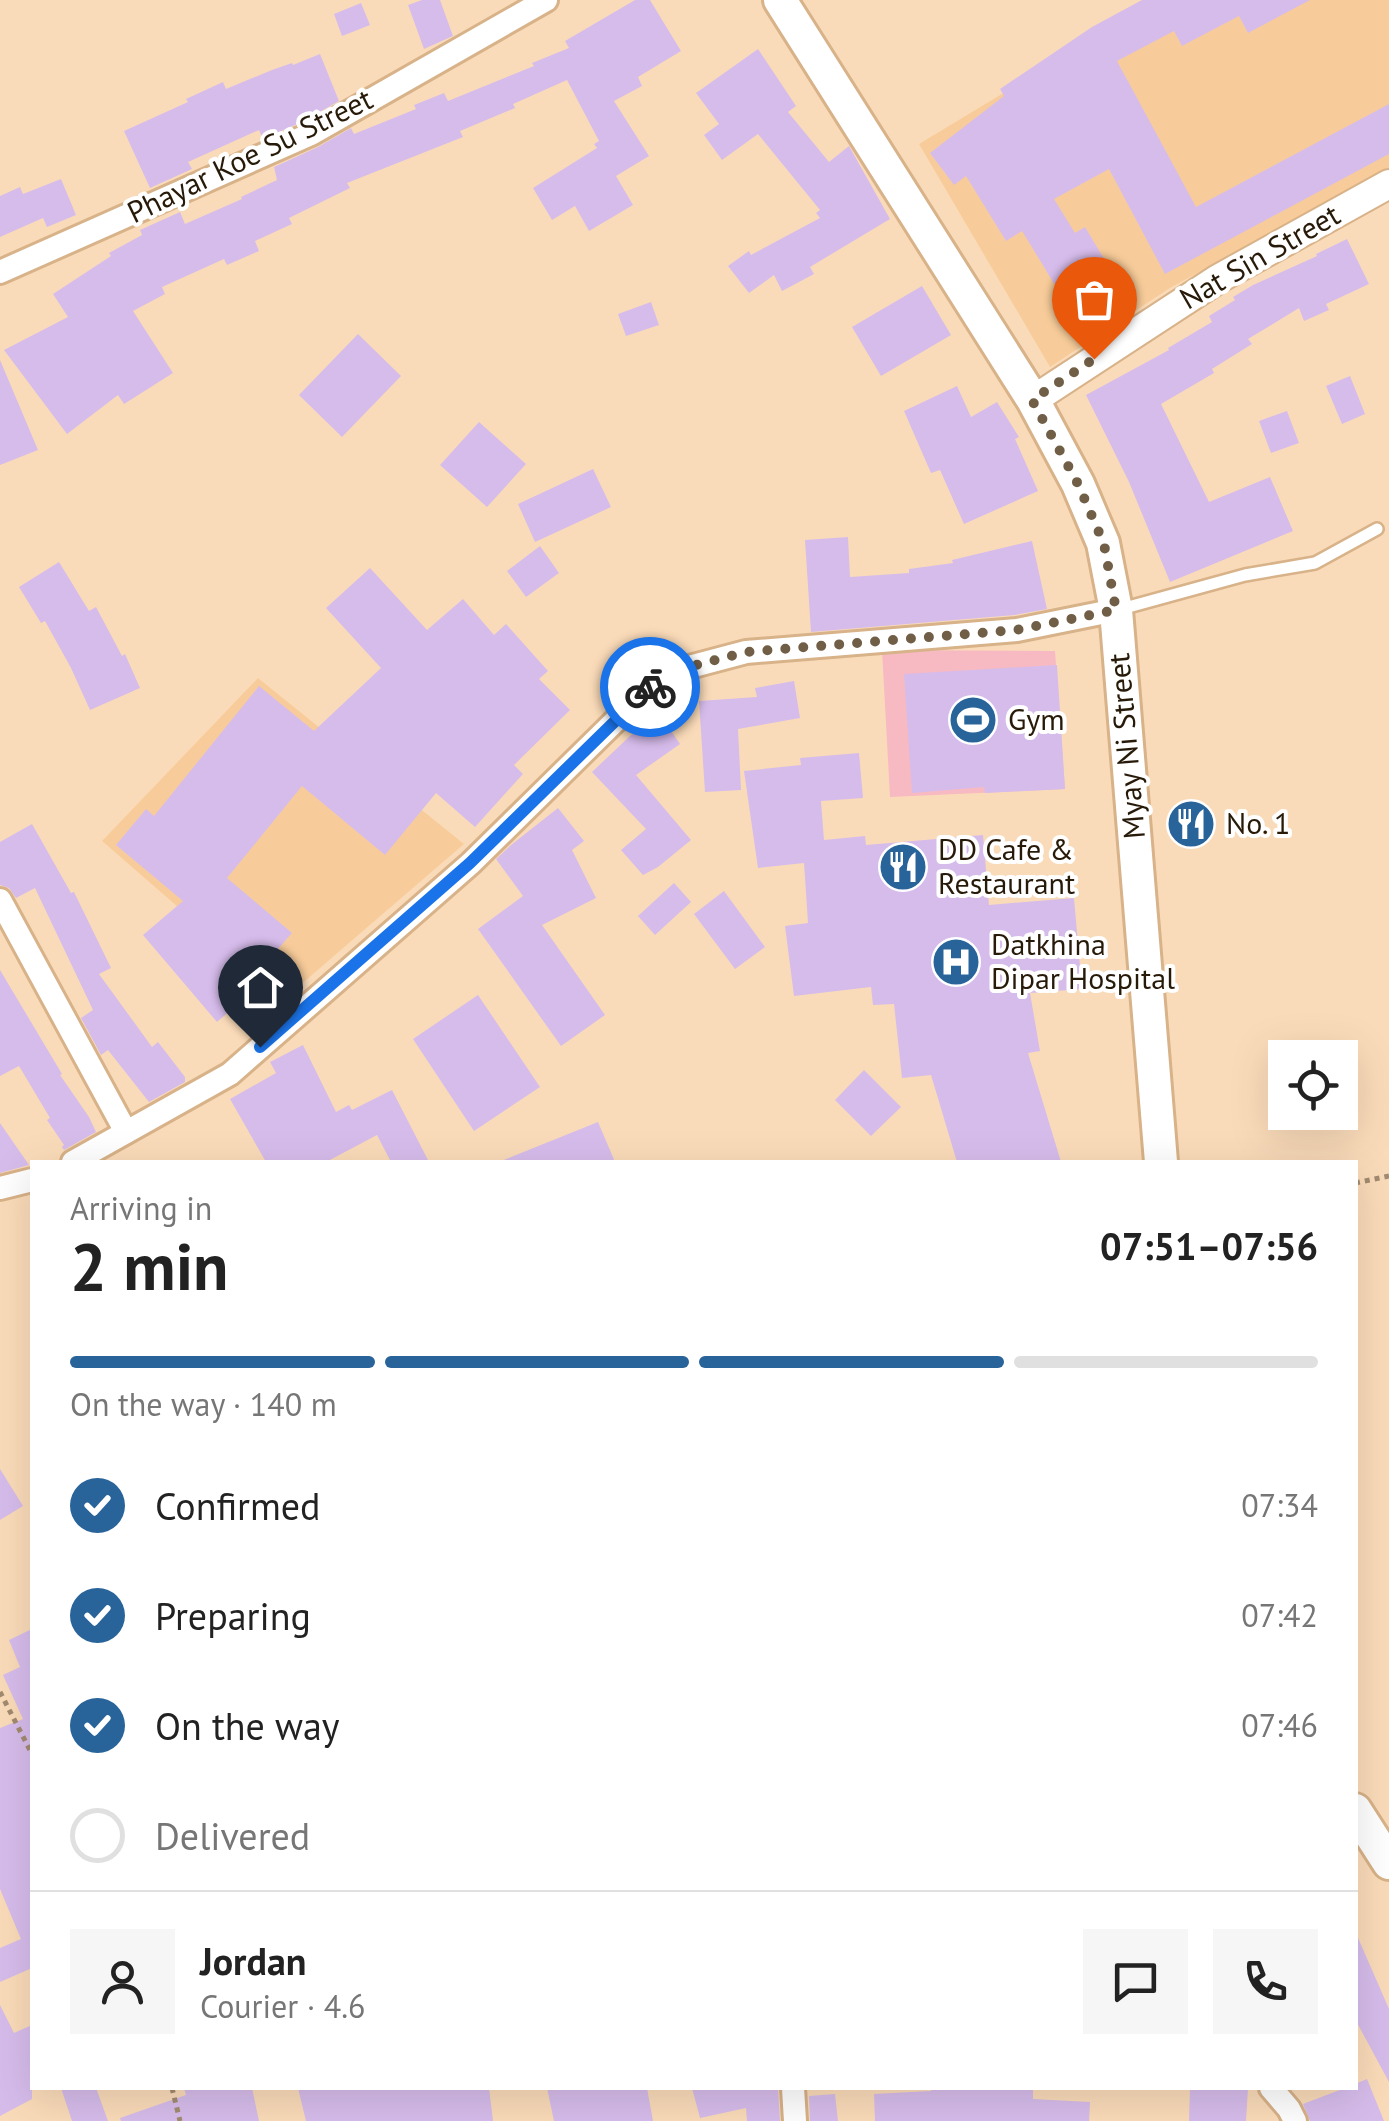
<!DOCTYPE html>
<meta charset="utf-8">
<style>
:root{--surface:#fff;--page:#f6f6f6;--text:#222;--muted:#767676;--line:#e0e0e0;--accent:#28639a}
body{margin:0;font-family:"PT Sans",sans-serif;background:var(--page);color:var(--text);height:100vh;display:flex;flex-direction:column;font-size:38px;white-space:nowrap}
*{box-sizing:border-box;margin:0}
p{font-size:32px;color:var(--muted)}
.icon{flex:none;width:55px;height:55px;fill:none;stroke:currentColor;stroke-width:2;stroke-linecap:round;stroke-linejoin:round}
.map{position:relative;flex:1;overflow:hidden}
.side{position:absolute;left:30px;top:1160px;width:1328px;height:930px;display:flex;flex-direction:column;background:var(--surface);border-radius:0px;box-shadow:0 10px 40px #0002}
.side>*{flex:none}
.fabs{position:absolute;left:1268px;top:1040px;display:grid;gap:20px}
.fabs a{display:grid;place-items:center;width:90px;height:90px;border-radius:0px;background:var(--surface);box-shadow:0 10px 40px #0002;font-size:50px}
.pin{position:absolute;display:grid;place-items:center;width:85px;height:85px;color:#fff;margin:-102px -42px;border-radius:50% 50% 50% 0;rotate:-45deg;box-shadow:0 0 10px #0007}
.pin .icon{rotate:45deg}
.courier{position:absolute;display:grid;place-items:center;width:100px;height:100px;margin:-50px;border:8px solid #1a73e8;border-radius:50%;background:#fff;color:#222;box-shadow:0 2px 12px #0007}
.headline em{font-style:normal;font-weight:700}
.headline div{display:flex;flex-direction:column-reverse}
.headline{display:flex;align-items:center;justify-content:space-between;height:170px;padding:0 40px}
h1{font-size:65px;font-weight:700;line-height:75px}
.bar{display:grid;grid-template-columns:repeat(4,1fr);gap:15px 10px;align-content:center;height:120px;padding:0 40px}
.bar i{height:12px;border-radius:8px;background:var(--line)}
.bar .selected{background:var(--accent)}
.bar p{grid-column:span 4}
.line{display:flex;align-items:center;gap:25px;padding:0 40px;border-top:2px solid var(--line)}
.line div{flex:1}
.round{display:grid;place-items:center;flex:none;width:105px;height:105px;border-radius:0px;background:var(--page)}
ol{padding:0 40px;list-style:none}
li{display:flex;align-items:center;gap:30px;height:110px}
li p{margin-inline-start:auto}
li .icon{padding:10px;border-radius:50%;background:var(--accent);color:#fff;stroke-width:4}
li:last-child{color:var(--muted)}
li i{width:55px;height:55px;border:5px solid var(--line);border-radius:50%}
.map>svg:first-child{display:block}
.built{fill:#f8cc9a}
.green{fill:#f7bac2}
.building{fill:#d6bceb}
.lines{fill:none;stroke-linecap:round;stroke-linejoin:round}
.service-casing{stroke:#d8b288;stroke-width:16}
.minor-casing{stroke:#d8b288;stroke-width:28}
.tertiary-casing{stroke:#d8b288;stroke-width:32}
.secondary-casing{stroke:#d8b288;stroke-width:38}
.path{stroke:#a28b70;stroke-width:5;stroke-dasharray:5 5;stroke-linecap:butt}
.service{stroke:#fff;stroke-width:11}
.minor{stroke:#fff;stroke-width:22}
.tertiary{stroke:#fff;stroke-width:28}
.secondary{stroke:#fff;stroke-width:32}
.done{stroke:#715e47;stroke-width:10;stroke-dasharray:0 18}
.route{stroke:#1a73e8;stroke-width:12}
.labels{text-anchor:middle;stroke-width:8;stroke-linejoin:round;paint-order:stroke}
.street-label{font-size:30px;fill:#271a09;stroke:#fff}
.poi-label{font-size:30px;fill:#271a09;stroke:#fff;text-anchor:start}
</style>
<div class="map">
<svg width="1389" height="2121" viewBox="0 0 1389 2121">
<rect width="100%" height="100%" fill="#fadbb9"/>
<!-- built -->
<g class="built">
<path d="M1158,0H1389V168L1170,288L1050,367L919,144Z"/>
<path d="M258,678L464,844L284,999L102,841Z"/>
</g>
<!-- green -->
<path class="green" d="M882,650L1055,651L1065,789L890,797Z"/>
<!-- building -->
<g class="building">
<path d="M422,0H440L453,36L424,49L408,5Z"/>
<path d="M635,0H650L681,51L638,77L642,86L614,101L649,156L616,176L633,205L589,231L575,206L552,220L533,188L597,148L594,144L599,141L567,80L513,104L515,108L460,131L463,137L347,183L350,188L289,218L292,224L255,241L259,251L227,265L224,259L162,287L165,294L133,311L173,373L124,404L118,395L67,434L4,350L68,317L53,294L111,256L109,253L142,235L140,230L180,212L185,224L242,199L241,197L277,180L274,167L318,147L351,128L354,134L416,109L414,105L444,93L448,101L534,66L532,63L569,48L565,41Z"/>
<path d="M1142,0H1310L1248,33L1239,16L1182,46L1174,31L1117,61L1196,207L1389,104V154L1165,274L1109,169L1054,199L1075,233L1085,227L1109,267L1061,295L1022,231L1006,241L966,176L954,185L930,153L1004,96L1000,89L1092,27Z"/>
<path d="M361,3L370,25L342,36L334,14Z"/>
<path d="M758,49L796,106L788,112L829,162L849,146L890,219L810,267L814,274L782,291L774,275L749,293L728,266L749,251L751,255L820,218L816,213L820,210L758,134L722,160L704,135L719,124L696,93Z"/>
<path d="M320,54L339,101L304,121L263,139L259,130L188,162L192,169L150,188L124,131L188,102L186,99L223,82L226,89L272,70L292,63L293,65Z"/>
<path d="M61,179L76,215L47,227L43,218L0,237V196L20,187L23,194Z"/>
<path d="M1347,239L1369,284L1326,304L1329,310L1304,321L1299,308L1248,339L1252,344L1212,369L1214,373L1161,404L1209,502L1270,477L1293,531L1170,582L1129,482L1086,395L1169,350L1168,348L1212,322L1209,316L1235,300L1233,297L1253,285L1317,256L1316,254Z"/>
<path d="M922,286L951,335L881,376L852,327Z"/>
<path d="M651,302L659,325L626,336L618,314Z"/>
<path d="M358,334L401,376L342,437L299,395Z"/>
<path d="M0,360L38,450L0,465Z"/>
<path d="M1350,376L1365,414L1342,424L1326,386Z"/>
<path d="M957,386L971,417L997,402L1019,437L1015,439L1038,491L964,524L940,470L931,473L904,411Z"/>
<path d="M1287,411L1299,443L1271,453L1259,421Z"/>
<path d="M479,422L526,464L487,507L440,465Z"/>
<path d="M593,469L611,507L535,542L518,504Z"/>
<path d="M848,537L850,577L909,573V569L953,563L952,560L1032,541L1047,609L1015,615L811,632L805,540Z"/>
<path d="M540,546L559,573L526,597L507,571Z"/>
<path d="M59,562L89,611L96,607L122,656L125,654L140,688L90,710L71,668L45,621L41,623L19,587Z"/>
<path d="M370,568L427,630L463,599L494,635L506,624L548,671L539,679L570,710L514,765L523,774L475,827L436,793L385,855L302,786L227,878L292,933L242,990L247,996L217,1022L143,935L183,901L116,845L146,809L154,816L259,686L314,731L381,668L326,608Z"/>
<path d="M1057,665L1065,789L985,793L984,787L912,793L904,674Z"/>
<path d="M794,681L800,718L738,729L741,790L705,792L699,701L757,697L755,688Z"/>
<path d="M660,715L680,744L636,775L691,840L658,867L643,875L621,850L646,829L592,772L630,736Z"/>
<path d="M859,753L863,798L821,801L824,840L865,836L866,845L983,835L989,905L1074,898L1082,989L1030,993L1040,1051L1028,1053L1061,1162H957L931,1075L902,1078L894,1004L873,1005L871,987L794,996L785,926L808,923L804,863L758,868L744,771L801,765L800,758Z"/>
<path d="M558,808L584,841L572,850L596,898L542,925L605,1015L561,1046L478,929L523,896L496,859L511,845Z"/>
<path d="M32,824L71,893L74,892L111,968L99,974L152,1047L158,1042L185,1077V1082L149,1102L108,1050L101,1055L81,1018L93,1010L35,888L16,898L9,888L0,885V842Z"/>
<path d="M674,883L691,902L655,935L638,916Z"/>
<path d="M724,891L765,947L735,969L694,914Z"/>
<path d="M0,970L62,1074L60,1075L89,1117L96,1132L64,1150L62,1147L64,1145L47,1120L50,1118L19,1066L0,1076Z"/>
<path d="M478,995L540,1087L474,1131L413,1039Z"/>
<path d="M303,1045L336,1112L349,1105L352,1110L392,1090L429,1162H391L377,1135L326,1162H266L230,1099L276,1073L270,1062Z"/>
<path d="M864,1070L901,1107L871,1136L835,1100Z"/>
<path d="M598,1122L615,1162H499Z"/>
<path d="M0,1123L29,1165L0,1173Z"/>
<path d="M0,1469L23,1506L0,1520Z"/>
<path d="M32,1629V1968L0,1982V1948L21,1939L0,1889V1728L23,1719L3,1675L20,1667L9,1640Z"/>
<path d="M1355,1931L1389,2009V2082L1355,2019Z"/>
<path d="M0,2005L14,2033L32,2025V2099L0,2116Z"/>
<path d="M1367,2079L1384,2121H1310L1303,2104L1345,2088H1355V2084Z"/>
<path d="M61,2088H96L108,2121H72Z"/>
<path d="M184,2088H252L259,2121H121L120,2118L186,2095Z"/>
<path d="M298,2088H489L493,2121H306Z"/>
<path d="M547,2088H647L653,2121H554Z"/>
<path d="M692,2088H778L780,2121H747L746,2108L700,2118Z"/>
<path d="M932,2088H1033V2099L1090,2102L1089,2121H875L874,2094L931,2091Z"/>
<path d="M1190,2088H1248L1246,2121H1189Z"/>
<path d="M835,2094L838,2121H810L809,2096Z"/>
</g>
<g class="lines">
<!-- service casing -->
<g class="service-casing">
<path id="service" d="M1121,609L1245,575L1315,563L1377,529"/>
</g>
<!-- minor casing -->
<g class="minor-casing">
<g id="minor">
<path d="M0,272L311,134L546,0"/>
<path d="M0,900L126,1132"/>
<path d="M73,1162L230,1074L471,863L663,674L746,652L1017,630L1116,610"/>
<path d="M0,1188L32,1180"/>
<path d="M793,2088L795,2121"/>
<path d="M1271,2088L1289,2109L1295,2121"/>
</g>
</g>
<!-- tertiary casing -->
<g class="tertiary-casing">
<path id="tertiary" d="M1033,400L1218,279L1389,184"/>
</g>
<!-- secondary casing -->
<g class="secondary-casing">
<g id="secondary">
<path d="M780,0L1033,400L1078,484L1103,543L1116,610L1161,1162"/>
<path d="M1355,1810L1389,1863"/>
</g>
</g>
<!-- path -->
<g class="path">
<path d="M1355,1183L1389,1176"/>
<path d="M0,1692L32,1754"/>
<path d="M172,2088L180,2121"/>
</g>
<!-- service -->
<use href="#service" class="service"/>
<!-- minor -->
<use href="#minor" class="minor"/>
<!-- tertiary -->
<use href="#tertiary" class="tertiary"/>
<!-- secondary -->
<use href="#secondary" class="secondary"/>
</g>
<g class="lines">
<!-- done -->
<path class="done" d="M650,687L662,674L746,652L1016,630L1116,610L1104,544L1078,484L1032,400L1094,359"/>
<!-- route -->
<path class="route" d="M260,1047L470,863L650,687"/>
</g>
<!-- icons -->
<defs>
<g id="stadium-disc" transform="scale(2.5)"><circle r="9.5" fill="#28639a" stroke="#fff"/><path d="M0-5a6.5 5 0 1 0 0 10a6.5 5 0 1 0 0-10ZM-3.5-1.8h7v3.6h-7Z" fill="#fff"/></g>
<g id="restaurant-disc" transform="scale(2.5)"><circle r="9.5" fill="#28639a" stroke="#fff"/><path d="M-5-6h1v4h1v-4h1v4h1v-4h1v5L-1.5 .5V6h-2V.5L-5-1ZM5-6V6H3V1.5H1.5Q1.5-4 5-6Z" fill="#fff"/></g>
<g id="hospital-disc" transform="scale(2.5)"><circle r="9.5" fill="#28639a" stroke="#fff"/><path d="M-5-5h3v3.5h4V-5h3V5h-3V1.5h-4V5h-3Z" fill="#fff"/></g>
</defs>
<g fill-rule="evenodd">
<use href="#stadium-disc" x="973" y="720"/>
<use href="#restaurant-disc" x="1191" y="824"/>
<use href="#restaurant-disc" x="903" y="867"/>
<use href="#hospital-disc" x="956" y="962"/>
</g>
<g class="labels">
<!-- street labels -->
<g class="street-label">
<text transform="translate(250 156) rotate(-26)" y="10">Phayar Koe Su Street</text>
<text transform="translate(1260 257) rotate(-30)" y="10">Nat Sin Street</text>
<text transform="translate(1127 746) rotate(-95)" y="10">Myay Ni Street</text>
</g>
<!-- poi labels -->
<g class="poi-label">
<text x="1008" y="730">Gym</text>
<text x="1226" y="834">No. 1</text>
<text x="938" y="860">DD Cafe &amp;<tspan x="938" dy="34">Restaurant</tspan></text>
<text x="991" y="955">Datkhina<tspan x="991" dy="34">Dipar Hospital</tspan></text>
</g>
</g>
</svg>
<div class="fabs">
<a><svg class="icon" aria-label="locate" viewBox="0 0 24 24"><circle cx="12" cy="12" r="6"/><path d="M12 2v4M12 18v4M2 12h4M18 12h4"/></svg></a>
</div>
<div class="pin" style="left:1094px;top:359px;background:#ea580c"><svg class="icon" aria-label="bag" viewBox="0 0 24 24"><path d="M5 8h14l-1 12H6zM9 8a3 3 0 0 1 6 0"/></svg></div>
<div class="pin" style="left:260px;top:1047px;background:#1f2937"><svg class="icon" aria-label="home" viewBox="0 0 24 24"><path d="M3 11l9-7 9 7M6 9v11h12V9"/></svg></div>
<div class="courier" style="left:650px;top:687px"><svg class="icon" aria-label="bike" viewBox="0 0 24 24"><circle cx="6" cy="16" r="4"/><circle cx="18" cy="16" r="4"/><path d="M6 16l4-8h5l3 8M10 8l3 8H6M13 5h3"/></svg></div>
<section class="side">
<div class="headline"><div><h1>2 min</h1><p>Arriving in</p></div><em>07:51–07:56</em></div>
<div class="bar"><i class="selected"></i><i class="selected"></i><i class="selected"></i><i></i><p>On the way · 140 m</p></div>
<ol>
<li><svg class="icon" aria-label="check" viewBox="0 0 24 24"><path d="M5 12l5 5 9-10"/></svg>Confirmed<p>07:34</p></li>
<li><svg class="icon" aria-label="check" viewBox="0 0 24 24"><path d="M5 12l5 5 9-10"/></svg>Preparing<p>07:42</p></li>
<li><svg class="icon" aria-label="check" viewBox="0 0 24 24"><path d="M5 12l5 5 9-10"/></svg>On the way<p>07:46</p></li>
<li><i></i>Delivered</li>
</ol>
<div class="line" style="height:180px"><a class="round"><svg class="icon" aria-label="person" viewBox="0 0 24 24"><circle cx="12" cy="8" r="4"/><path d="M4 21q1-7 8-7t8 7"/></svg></a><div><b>Jordan</b><p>Courier · 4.6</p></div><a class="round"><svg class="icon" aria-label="chat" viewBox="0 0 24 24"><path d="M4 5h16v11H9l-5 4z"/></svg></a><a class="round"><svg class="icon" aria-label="phone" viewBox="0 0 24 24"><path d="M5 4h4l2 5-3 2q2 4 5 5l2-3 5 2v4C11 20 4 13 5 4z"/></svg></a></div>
</section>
</div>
